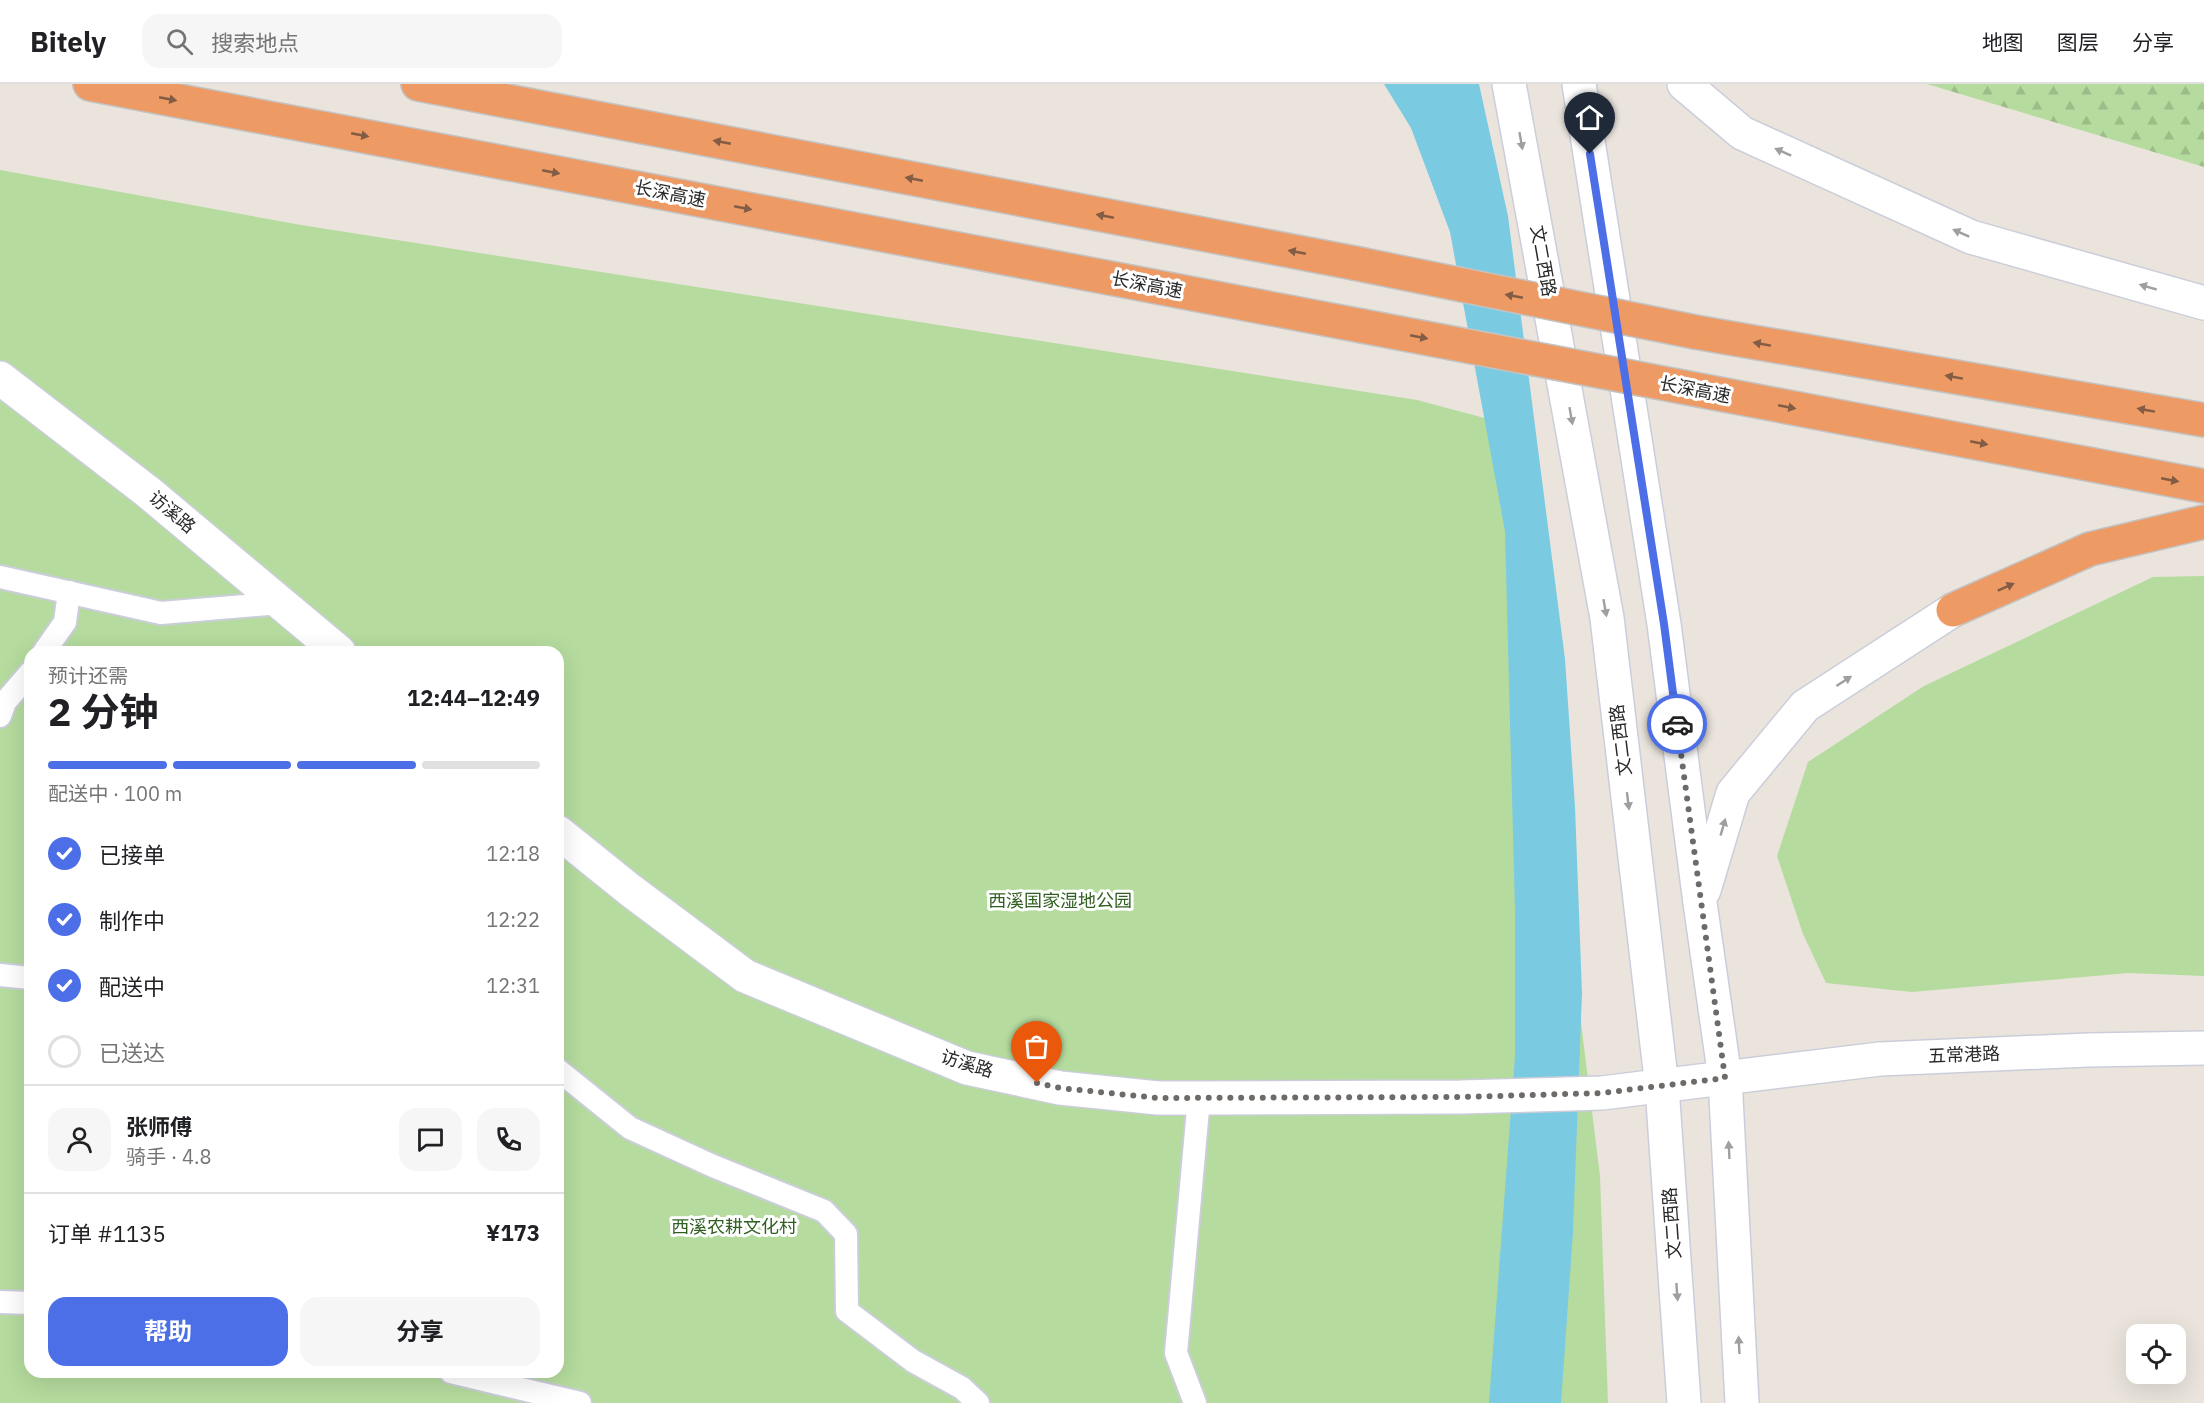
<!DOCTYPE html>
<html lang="zh">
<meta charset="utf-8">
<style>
:root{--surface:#fff;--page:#f6f6f6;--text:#202124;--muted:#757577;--line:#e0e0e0;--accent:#4c6fe7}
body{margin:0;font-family:"IBM Plex Sans","Noto Sans SC",sans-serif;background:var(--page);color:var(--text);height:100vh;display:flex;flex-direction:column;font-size:22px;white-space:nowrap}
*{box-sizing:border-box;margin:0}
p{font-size:20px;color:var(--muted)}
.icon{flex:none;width:33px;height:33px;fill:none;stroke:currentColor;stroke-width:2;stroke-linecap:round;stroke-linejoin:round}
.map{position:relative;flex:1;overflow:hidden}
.details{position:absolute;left:24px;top:562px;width:540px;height:732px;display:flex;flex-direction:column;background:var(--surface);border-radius:18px;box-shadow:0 6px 24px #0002}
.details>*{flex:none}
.buttons{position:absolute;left:2126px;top:1240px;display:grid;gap:12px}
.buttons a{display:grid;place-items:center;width:60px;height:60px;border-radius:12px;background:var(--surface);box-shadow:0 6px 24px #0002;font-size:30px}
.pin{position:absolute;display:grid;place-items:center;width:51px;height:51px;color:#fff;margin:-62px -26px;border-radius:50% 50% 50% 0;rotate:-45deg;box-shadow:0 0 6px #0007}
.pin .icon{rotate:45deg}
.courier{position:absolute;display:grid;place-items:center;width:60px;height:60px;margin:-30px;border:4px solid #4c6fe7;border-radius:50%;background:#fff;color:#222;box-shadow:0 2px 8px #0007}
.summary em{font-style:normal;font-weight:700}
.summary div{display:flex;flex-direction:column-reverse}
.summary{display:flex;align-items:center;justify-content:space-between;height:102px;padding:0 24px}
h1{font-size:39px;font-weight:700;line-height:45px}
.bar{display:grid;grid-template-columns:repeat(4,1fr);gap:9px 6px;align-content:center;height:72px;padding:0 24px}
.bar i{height:8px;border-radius:4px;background:var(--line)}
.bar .selected{background:var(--accent)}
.bar p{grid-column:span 4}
.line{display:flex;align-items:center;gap:15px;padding:0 24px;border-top:2px solid var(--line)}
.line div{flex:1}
.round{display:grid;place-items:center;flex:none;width:63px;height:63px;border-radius:18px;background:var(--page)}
ol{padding:0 24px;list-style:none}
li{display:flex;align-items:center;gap:18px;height:66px}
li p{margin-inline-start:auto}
li .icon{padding:6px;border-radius:50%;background:var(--accent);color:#fff;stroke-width:4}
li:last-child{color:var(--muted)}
li i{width:33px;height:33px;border:3px solid var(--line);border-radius:50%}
.primary-button{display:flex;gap:12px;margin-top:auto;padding:12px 24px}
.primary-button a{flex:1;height:69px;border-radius:18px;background:var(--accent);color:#fff;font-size:24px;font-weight:700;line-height:69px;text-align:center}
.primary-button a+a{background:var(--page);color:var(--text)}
header{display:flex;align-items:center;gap:36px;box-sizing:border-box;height:84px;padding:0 30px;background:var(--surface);border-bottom:2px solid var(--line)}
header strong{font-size:28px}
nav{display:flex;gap:33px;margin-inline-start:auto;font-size:21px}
.search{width:420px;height:54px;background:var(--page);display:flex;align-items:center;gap:15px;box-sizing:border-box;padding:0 21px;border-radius:18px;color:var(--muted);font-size:22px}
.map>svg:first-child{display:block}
.grass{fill:#b5db9e;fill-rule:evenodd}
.forest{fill:url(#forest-firs)}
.water{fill:#7acae2}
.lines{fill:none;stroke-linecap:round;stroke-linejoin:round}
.lane-casing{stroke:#cbceda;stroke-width:26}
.secondary-casing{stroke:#cbceda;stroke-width:36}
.highway-casing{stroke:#c3c3c3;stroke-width:36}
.lane{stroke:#fff;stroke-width:22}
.secondary{stroke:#fff;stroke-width:33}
.highway{stroke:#ee9a64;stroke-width:33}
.highway-bridge-casing{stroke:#c3c3c3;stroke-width:36;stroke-linecap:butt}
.highway-bridge{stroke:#ee9a64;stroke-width:33}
.oneway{fill:#825c44}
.oneway2{fill:#9f9f9f}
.done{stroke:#6d6a68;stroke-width:6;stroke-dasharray:0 10.8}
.route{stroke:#4c6fe7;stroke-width:8}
.labels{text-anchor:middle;stroke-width:6;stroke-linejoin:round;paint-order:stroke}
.street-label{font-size:18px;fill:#292929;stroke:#fff}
.park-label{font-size:18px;fill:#305f21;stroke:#fff}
</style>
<header>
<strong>Bitely</strong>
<div class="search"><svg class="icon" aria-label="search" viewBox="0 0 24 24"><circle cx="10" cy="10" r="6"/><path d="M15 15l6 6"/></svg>搜索地点</div>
<nav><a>地图</a><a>图层</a><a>分享</a></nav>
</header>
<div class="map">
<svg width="2204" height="1319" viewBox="0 0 2204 1319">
<defs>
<pattern id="forest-firs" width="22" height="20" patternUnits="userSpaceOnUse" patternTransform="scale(1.5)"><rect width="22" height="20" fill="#b5db9e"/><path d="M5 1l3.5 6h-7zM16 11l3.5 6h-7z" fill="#9cbc88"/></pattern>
</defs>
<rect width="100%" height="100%" fill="#eae4dd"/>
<!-- grass -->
<g class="grass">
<path d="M0,86L301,141L1417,316L1507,340L1600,1092L1608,1319H0ZM30,568H558V1288H30Z"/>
<path d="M2204,492V892L2128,889L1912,908L1826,899L1803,850L1777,772L1808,678L1924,602L2153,493Z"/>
</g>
<!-- forest -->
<path class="forest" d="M1927,0H2204V83Z"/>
<!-- water -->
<path class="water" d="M1384,0H1479L1508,132L1565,575L1575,723L1582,909L1573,1148L1561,1319H1489L1515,972V827L1505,447L1450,148L1411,44Z"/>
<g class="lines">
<!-- lane casing -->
<g class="lane-casing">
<g id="lane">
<path d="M0,493L161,529L280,519"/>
<path d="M44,568L65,538L69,508"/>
<path d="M0,632L5,618L30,589"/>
<path d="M0,891L30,894"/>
<path d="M558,986L630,1044L713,1082L824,1127L846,1150L847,1227L913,1277L962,1304L978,1319"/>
<path d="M0,1218L30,1219"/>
<path d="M451,1288L580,1319"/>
<path d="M1195,1319L1176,1269L1199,1014"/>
</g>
</g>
<!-- secondary casing -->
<g class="secondary-casing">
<g id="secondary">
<path d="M1509,0L1607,534L1662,1003L1684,1319"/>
<path d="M1579,0L1664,540L1700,819L1725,994L1742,1319"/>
<path d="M1684,0L1742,49L1971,153L2204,219"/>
<path d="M0,294L148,408L339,568"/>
<path d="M558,748L630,806L745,892L967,984L1060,1004L1158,1014H1199L1461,1013L1602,1009L1880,975L2088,966L2204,964"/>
<path d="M1704,806L1733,709L1805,622L1953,526"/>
</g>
</g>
<!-- highway casing -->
<g class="highway-casing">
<g id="highway">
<path d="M90,0L1362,242"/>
<path d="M418,0L1354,179"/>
<path d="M1695,248L2204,336"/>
<path d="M1709,308L2204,402"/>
<path d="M1953,526L2090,465L2204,438"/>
</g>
</g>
<!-- lane -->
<use href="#lane" class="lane"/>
<!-- secondary -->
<use href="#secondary" class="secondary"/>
<!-- highway -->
<use href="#highway" class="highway"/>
<!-- highway-bridge casing -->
<g class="highway-bridge-casing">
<g id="highway-bridge">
<path d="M1354,179L1695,248"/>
<path d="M1362,242L1709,308"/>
</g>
</g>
<!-- highway-bridge -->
<use href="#highway-bridge" class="highway-bridge"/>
</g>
<!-- one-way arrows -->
<defs><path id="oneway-solid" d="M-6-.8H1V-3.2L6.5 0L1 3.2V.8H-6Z" transform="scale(1.5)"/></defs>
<g class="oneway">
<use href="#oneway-solid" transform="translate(168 15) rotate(11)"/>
<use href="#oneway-solid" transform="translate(360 51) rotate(11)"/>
<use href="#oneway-solid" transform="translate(722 58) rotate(-169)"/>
<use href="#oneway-solid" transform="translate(551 88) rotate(11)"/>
<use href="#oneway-solid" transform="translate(914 95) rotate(-169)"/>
<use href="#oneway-solid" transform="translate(743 124) rotate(11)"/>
<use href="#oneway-solid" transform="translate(1105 132) rotate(-169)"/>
<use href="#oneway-solid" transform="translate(1297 168) rotate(-169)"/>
<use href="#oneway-solid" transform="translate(1514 212) rotate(-169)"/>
<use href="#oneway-solid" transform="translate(1419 253) rotate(11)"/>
<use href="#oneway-solid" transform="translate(1762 260) rotate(-170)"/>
<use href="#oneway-solid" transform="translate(1954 293) rotate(-170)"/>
<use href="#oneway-solid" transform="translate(1787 323) rotate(11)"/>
<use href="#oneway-solid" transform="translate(2146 326) rotate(-170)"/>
<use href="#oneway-solid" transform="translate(1979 359) rotate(11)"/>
<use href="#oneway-solid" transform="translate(2170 396) rotate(11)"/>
<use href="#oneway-solid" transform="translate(2006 503) rotate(-24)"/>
</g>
<g class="oneway2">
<use href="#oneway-solid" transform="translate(1521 57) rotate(80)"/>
<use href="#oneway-solid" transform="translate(1783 68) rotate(-156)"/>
<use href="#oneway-solid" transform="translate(1961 149) rotate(-156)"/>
<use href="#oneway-solid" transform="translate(2148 203) rotate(-164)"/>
<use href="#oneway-solid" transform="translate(1571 332) rotate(80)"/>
<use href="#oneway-solid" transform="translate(1605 524) rotate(80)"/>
<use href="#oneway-solid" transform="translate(1844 597) rotate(-33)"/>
<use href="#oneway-solid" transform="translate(1628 717) rotate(83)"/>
<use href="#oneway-solid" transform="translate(1723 743) rotate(-74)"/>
<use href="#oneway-solid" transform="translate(1729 1066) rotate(-93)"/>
<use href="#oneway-solid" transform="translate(1677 1208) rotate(86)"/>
<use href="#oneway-solid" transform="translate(1739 1261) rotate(-93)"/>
</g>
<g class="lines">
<!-- done -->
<path class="done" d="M1037,999L1060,1004L1158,1014L1461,1013L1602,1009L1725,994L1677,640"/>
<!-- route -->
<path class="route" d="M1590,70L1664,540L1677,640"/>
</g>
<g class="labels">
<!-- street labels -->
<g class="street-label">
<text transform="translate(670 110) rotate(11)" y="6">长深高速</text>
<text transform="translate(1543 177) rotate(80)" y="6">文二西路</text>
<text transform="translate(1147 201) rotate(11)" y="6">长深高速</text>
<text transform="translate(1695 306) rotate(11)" y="6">长深高速</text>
<text transform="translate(172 428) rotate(40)" y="6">访溪路</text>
<text transform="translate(1621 656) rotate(-97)" y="6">文二西路</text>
<text transform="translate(1964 971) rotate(-2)" y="6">五常港路</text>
<text transform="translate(967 980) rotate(17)" y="6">访溪路</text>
<text transform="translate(1672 1139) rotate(-94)" y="6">文二西路</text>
</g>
<!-- park labels -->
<g class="park-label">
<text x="1060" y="823">西溪国家湿地公园</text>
<text x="734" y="1149">西溪农耕文化村</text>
</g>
</g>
</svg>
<div class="buttons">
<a><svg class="icon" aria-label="locate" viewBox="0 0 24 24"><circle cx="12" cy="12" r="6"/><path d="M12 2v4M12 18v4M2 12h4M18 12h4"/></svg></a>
</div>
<div class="pin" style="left:1037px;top:999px;background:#ea580c"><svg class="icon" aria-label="bag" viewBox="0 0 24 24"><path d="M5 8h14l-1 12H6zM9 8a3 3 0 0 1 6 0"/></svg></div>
<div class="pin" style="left:1590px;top:70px;background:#1f2937"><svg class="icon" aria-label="home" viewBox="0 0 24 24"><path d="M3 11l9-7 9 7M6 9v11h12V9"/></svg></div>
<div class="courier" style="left:1677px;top:640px"><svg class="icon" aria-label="car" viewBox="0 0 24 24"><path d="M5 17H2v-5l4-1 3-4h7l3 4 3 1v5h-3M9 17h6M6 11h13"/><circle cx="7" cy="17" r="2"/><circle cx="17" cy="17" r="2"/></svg></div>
<section class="details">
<div class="summary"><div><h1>2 分钟</h1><p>预计还需</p></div><em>12:44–12:49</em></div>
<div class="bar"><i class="selected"></i><i class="selected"></i><i class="selected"></i><i></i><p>配送中 · 100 m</p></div>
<ol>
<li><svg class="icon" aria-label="check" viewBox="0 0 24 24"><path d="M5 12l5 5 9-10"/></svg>已接单<p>12:18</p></li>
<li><svg class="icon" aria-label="check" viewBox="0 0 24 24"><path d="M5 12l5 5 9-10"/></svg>制作中<p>12:22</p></li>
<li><svg class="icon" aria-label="check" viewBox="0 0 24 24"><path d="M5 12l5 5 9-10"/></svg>配送中<p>12:31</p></li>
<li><i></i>已送达</li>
</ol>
<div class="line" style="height:108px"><a class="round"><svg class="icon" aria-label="person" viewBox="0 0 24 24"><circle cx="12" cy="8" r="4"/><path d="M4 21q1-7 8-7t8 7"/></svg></a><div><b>张师傅</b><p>骑手 · 4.8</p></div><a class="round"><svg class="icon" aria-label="chat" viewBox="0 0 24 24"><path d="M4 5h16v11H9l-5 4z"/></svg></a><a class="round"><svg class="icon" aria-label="phone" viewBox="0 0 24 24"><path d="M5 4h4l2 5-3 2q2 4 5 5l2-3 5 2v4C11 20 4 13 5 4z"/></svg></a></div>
<div class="line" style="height:78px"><div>订单 #1135</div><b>¥173</b></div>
<div class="primary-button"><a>帮助</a><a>分享</a></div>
</section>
</div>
